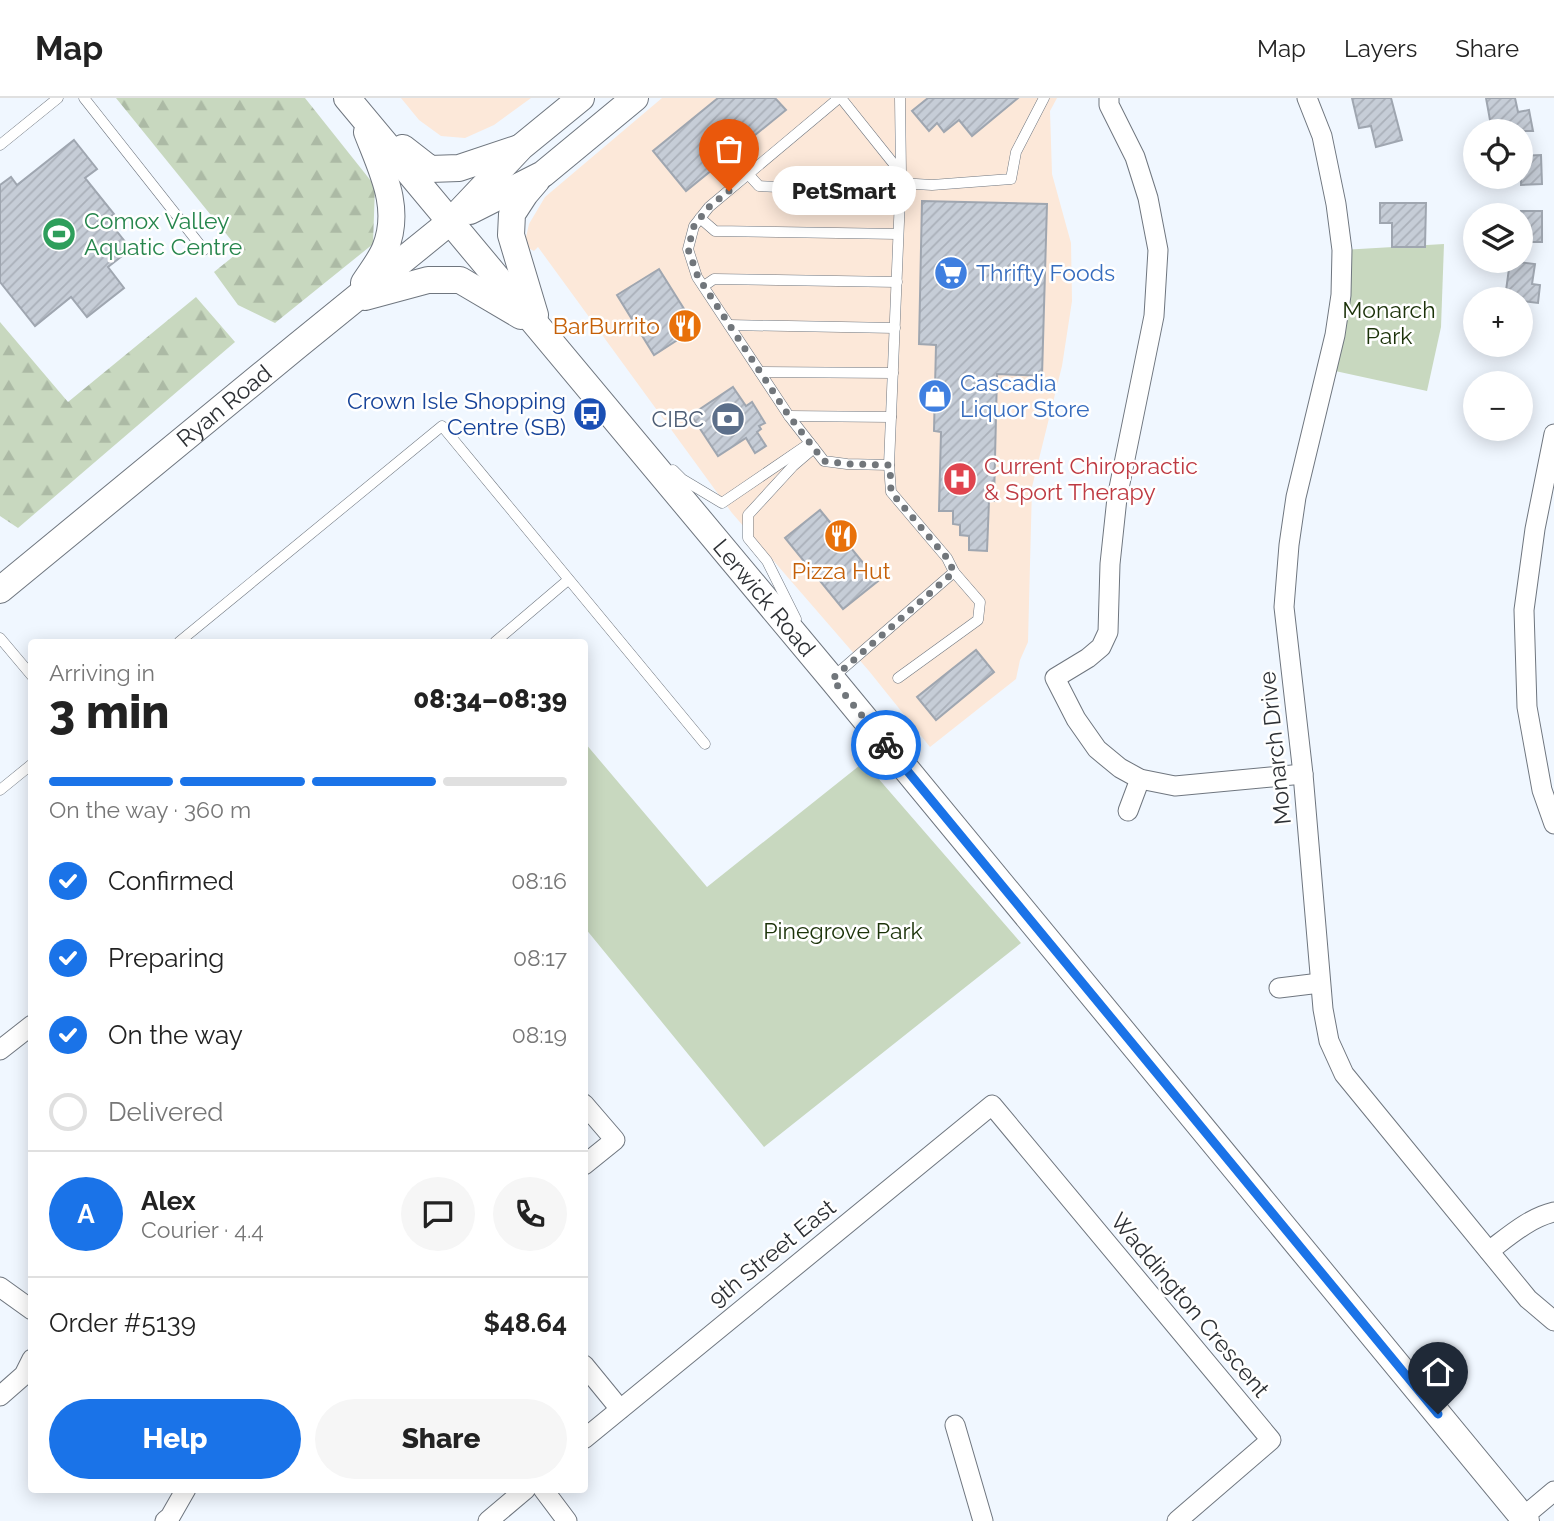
<!DOCTYPE html>
<meta charset="utf-8">
<style>
:root{--surface:#fff;--page:#f6f6f6;--text:#222;--muted:#767676;--line:#e0e0e0;--accent:#1a73e8}
body{margin:0;font-family:Raleway,sans-serif;background:var(--page);color:var(--text);height:100vh;display:flex;flex-direction:column;font-size:26px;white-space:nowrap}
*{box-sizing:border-box;margin:0}
p{font-size:23px;color:var(--muted)}
.icon{flex:none;width:38px;height:38px;fill:none;stroke:currentColor;stroke-width:2;stroke-linecap:round;stroke-linejoin:round}
.map{position:relative;flex:1;overflow:hidden}
.details{position:absolute;left:28px;top:541px;width:560px;height:854px;display:flex;flex-direction:column;background:var(--surface);border-radius:7px;box-shadow:0 4px 18px #0003}
.details>*{flex:none}
.controls{position:absolute;left:1463px;top:21px;display:grid;gap:14px}
.controls a{display:grid;place-items:center;width:70px;height:70px;border-radius:50%;background:var(--surface);box-shadow:0 4px 18px #0003;font-size:35px}
.pin{position:absolute;display:grid;place-items:center;width:60px;height:60px;color:#fff;margin:-72px -30px;border-radius:50% 50% 50% 0;rotate:-45deg;box-shadow:0 0 7px #0007}
.pin .icon{rotate:45deg}
.courier{position:absolute;display:grid;place-items:center;width:70px;height:70px;margin:-35px;border:5px solid #1a73e8;border-radius:50%;background:#fff;color:#222;box-shadow:0 2px 9px #0007}
.bubble{position:absolute;height:49px;border-radius:24px;background:var(--surface);box-shadow:0 4px 18px #0003;font-size:23px;font-weight:800;line-height:49px;text-align:center}
.headline em{font-style:normal;font-weight:800}
.headline div{display:flex;flex-direction:column-reverse}
.headline{display:flex;align-items:center;justify-content:space-between;height:119px;padding:0 21px}
h1{font-size:46px;font-weight:800;line-height:52px}
.bar{display:grid;grid-template-columns:repeat(4,1fr);gap:10px 7px;align-content:center;height:84px;padding:0 21px}
.bar i{height:9px;border-radius:5px;background:var(--line)}
.bar .active{background:var(--accent)}
.bar p{grid-column:span 4}
.line{display:flex;align-items:center;gap:18px;padding:0 21px;border-top:2px solid var(--line)}
.line div{flex:1}
.round{display:grid;place-items:center;flex:none;width:74px;height:74px;border-radius:37px;background:var(--page)}
ol{padding:0 21px;list-style:none}
li{display:flex;align-items:center;gap:21px;height:77px}
li p{margin-inline-start:auto}
li .icon{padding:7px;border-radius:50%;background:var(--accent);color:#fff;stroke-width:4}
li:last-child{color:var(--muted)}
li i{width:38px;height:38px;border:4px solid var(--line);border-radius:50%}
.primary-button{display:flex;gap:14px;margin-top:auto;padding:14px 21px}
.primary-button a{flex:1;height:80px;border-radius:42px;background:var(--accent);color:#fff;font-size:28px;font-weight:800;line-height:80px;text-align:center}
.primary-button a+a{background:var(--page);color:var(--text)}
header{display:flex;align-items:center;gap:42px;box-sizing:border-box;height:98px;padding:0 35px;background:var(--surface);border-bottom:2px solid var(--line)}
header strong{font-size:33px}
nav{display:flex;gap:38px;margin-inline-start:auto;font-size:24px}
.map>svg:first-child{display:block}
.commercial{fill:#fce8d9}
.green{fill:#c8d8bf}
.forest{fill:url(#forest-firs)}
.building{fill:url(#building-hatch);stroke:#9fa6b0;stroke-width:2}
.lines{fill:none;stroke-linecap:round;stroke-linejoin:round}
.service-casing{stroke:#6f767f;stroke-width:11}
.minor-casing{stroke:#6f767f;stroke-width:21}
.secondary-casing{stroke:#6f767f;stroke-width:28}
.service{stroke:#fff;stroke-width:10}
.minor{stroke:#fff;stroke-width:19}
.secondary{stroke:#fff;stroke-width:26}
.done{stroke:#71767b;stroke-width:7;stroke-dasharray:0 12.6}
.route{stroke:#1a73e8;stroke-width:9}
.labels{text-anchor:middle;stroke-width:5;stroke-linejoin:round;paint-order:stroke}
.leisure-label{font-size:23px;fill:#27864d;stroke:#fff;text-anchor:start}
.shop-label{font-size:23px;fill:#366cbe;stroke:#fff;text-anchor:start}
.park-label{font-size:23px;fill:#1b3209;stroke:#fff}
.food-label{font-size:23px;fill:#c56008;stroke:#fff;text-anchor:end}
.transit-label{font-size:23px;fill:#164399;stroke:#fff;text-anchor:end}
.street-label{font-size:23px;fill:#2d3034;stroke:#fff}
.service-label{font-size:23px;fill:#4e5e75;stroke:#fff;text-anchor:end}
.health-label{font-size:23px;fill:#be3a42;stroke:#fff;text-anchor:start}
</style>
<header>
<strong>Map</strong>
<nav><a>Map</a><a>Layers</a><a>Share</a></nav>
</header>
<div class="map">
<svg width="1554" height="1423" viewBox="0 0 1554 1423">
<defs>
<pattern id="forest-firs" width="22" height="20" patternUnits="userSpaceOnUse" patternTransform="scale(1.75)"><rect width="22" height="20" fill="#c8d8bf"/><path d="M5 1l3.5 6h-7zM16 11l3.5 6h-7z" fill="#acbaa5"/></pattern>
<pattern id="building-hatch" width="6" height="6" patternUnits="userSpaceOnUse" patternTransform="scale(1.75)"><rect width="6" height="6" fill="#c6cdd7"/><path d="M-1 1l2-2M0 6l6-6M5 7l2-2" fill="none" stroke="#aab0b9"/></pattern>
</defs>
<rect width="100%" height="100%" fill="#f0f7ff"/>
<!-- commercial -->
<g class="commercial">
<path d="M401,0H531L494,27L465,40L441,38L419,22Z"/>
<path d="M662,0H1057L1050,13L1052,76L1071,145L1072,203L1062,268L1032,389L1028,544L1020,562L1016,581L930,649L869,573L732,415L538,149L534,153L524,148L529,126L545,99Z"/>
</g>
<!-- green -->
<g class="green">
<path d="M1444,146L1441,229L1427,293L1326,271L1342,152Z"/>
<path d="M585,645L707,789L864,664L1021,845L764,1049L585,830Z"/>
</g>
<!-- forest -->
<g class="forest">
<path d="M116,0H305L375,88L373,146L275,225L238,207L214,174L240,153Z"/>
<path d="M196,199L235,244L18,430L0,418V224L68,304Z"/>
</g>
<!-- building -->
<g class="building">
<path d="M718,0H775L786,12L686,93L653,53Z"/>
<path d="M928,0H1018L972,38L959,22L944,34L937,25L929,33L912,13Z"/>
<path d="M1352,0H1391L1402,42L1376,49L1371,28L1359,30Z"/>
<path d="M1486,0H1515L1518,14L1529,12L1533,33H1492Z"/>
<path d="M74,42L97,71L85,80L114,116L107,121L131,151L108,169L124,190L87,219L71,199L35,228L0,184V87L11,79L17,87Z"/>
<path d="M1541,57L1542,86L1521,87V58Z"/>
<path d="M922,103L1047,106L1042,278L997,276L994,403H989L987,453L969,452V438L960,437V427L953,426V413H939L941,334L934,333L936,247L919,246Z"/>
<path d="M1380,105H1426L1425,149H1392V125H1380Z"/>
<rect x="1521" y="113" width="21" height="31"/>
<path d="M1510,163L1535,166L1532,186L1540,187L1538,205L1521,203V201L1505,200Z"/>
<path d="M659,171L696,230L654,257L617,197Z"/>
<path d="M733,289L746,308L752,304L765,325L759,328L761,331L757,334L766,348L755,355L746,340L718,358L691,317Z"/>
<path d="M820,412L878,483L843,511L785,440Z"/>
<path d="M976,552L994,574L936,622L917,599Z"/>
</g>
<g class="lines">
<!-- service casing -->
<g class="service-casing">
<g id="service">
<path d="M84,0L204,152"/>
<path d="M839,0L709,109L694,128L688,151L697,179L789,318L824,363L847,366L889,367"/>
<path d="M900,0L901,75"/>
<path d="M0,47L58,0"/>
<path d="M748,76L759,88L884,94L900,96"/>
<path d="M900,85L932,87L1011,81L1016,54L1044,0"/>
<path d="M700,120L715,133L898,136"/>
<path d="M704,188L714,181L897,184"/>
<path d="M729,227L895,230"/>
<path d="M760,274L893,275"/>
<path d="M789,318L891,319"/>
<path d="M673,372L682,381L722,405L810,345"/>
<path d="M796,521L767,463L748,440V417L793,368L814,350"/>
<path d="M0,540L32,578"/>
<path d="M179,544L442,328L705,646"/>
<path d="M495,544L568,482"/>
<path d="M832,580L954,474L947,460L891,394L889,367L901,75L841,0"/>
<path d="M898,580L978,522L980,504L954,474"/>
<path d="M0,692L32,666"/>
</g>
</g>
<!-- minor casing -->
<g class="minor-casing">
<g id="minor">
<path d="M1109,0V7L1135,59L1148,100L1158,152L1154,218L1117,400L1110,466L1108,534L1101,549L1088,560L1055,580L1076,621L1097,651L1120,670L1140,681L1175,688L1303,676"/>
<path d="M1307,0L1322,38L1336,106L1342,152L1341,197L1335,237L1296,399L1289,447L1284,509L1303,676L1323,911L1329,943L1344,976L1528,1201L1554,1223"/>
<path d="M1554,336L1535,431L1524,512L1527,609L1542,692L1554,726"/>
<path d="M1128,713L1140,681"/>
<path d="M1279,890L1320,885"/>
<path d="M0,952L32,927"/>
<path d="M584,1006L615,1042L584,1067"/>
<path d="M1489,1153C1509,1138 1529,1120 1554,1114"/>
<path d="M0,1189L32,1212"/>
<path d="M584,1267L620,1311"/>
<path d="M0,1298L24,1277L32,1261"/>
<path d="M955,1327L983,1423"/>
<path d="M584,1341L992,1007L1271,1342L1177,1423"/>
<path d="M543,1391L567,1423"/>
<path d="M1523,1419L1554,1393"/>
<path d="M165,1423L170,1419L186,1391"/>
<path d="M488,1423L526,1391"/>
</g>
</g>
<!-- secondary casing -->
<g class="secondary-casing">
<g id="secondary">
<path id="s1" d="M347,0L832,581L1526,1423"/>
<path d="M403,50L430,71L459,70L519,50"/>
<path d="M470,113L543,76L635,0"/>
<path d="M364,185C371,174 380,163 385,151C402,110 382,73 367,34"/>
<path d="M365,199L428,182H460L521,218"/>
<path d="M535,217L511,137L512,116L525,96L537,82"/>
<path id="s2" d="M0,492L297,248L451,123L521,49L581,0"/>
</g>
</g>
<!-- service -->
<use href="#service" class="service"/>
<!-- minor -->
<use href="#minor" class="minor"/>
<!-- secondary -->
<use href="#secondary" class="secondary"/>
</g>
<g class="lines">
<!-- done -->
<path class="done" d="M729,93L709,109L694,128L688,151L698,179L789,318L824,363L847,366L890,367L891,394L947,460L954,474L832,581L886,647"/>
<!-- route -->
<path class="route" d="M886,647L1438,1316"/>
</g>
<!-- icons -->
<defs>
<g id="stadium-disc" transform="scale(1.75)"><circle r="9.5" fill="#2e9e5b" stroke="#fff"/><path d="M0-5a6.5 5 0 1 0 0 10a6.5 5 0 1 0 0-10ZM-3.5-1.8h7v3.6h-7Z" fill="#fff"/></g>
<g id="supermarket-disc" transform="scale(1.75)"><circle r="9.5" fill="#3f7fe0" stroke="#fff"/><path d="M-6-5.5h2.5l.6 2H6L4.5 2H-2.5L-4.4-4H-6ZM-1.5 3.2a1.3 1.3 0 1 0 .1 0ZM3 3.2a1.3 1.3 0 1 0 .1 0Z" fill="#fff"/></g>
<g id="restaurant-disc" transform="scale(1.75)"><circle r="9.5" fill="#e8710a" stroke="#fff"/><path d="M-5-6h1v4h1v-4h1v4h1v-4h1v5L-1.5 .5V6h-2V.5L-5-1ZM5-6V6H3V1.5H1.5Q1.5-4 5-6Z" fill="#fff"/></g>
<g id="shop-disc" transform="scale(1.75)"><circle r="9.5" fill="#3f7fe0" stroke="#fff"/><path d="M-5-2.5h2.3a2.7 3.5 0 0 1 5.4 0H5L5.5 6h-11ZM-1.5-2.5h3a1.5 2.3 0 0 0-3 0Z" fill="#fff"/></g>
<g id="bus-disc" transform="scale(1.75)"><circle r="9.5" fill="#1a4fb4" stroke="#fff"/><path d="M-5-6H5V4H4V6H2V4H-2V6H-4V4H-5ZM-3.5-4V0h7V-4ZM-3.5 1.2v1.5H-2V1.2ZM2 1.2v1.5H3.5V1.2Z" fill="#fff"/></g>
<g id="bank-disc" transform="scale(1.75)"><circle r="9.5" fill="#5c6f8a" stroke="#fff"/><path d="M-6-4H6V4H-6ZM0-2.3a2.3 2.3 0 1 0 0 4.6a2.3 2.3 0 1 0 0-4.6Z" fill="#fff"/></g>
<g id="hospital-disc" transform="scale(1.75)"><circle r="9.5" fill="#e0444e" stroke="#fff"/><path d="M-5-5h3v3.5h4V-5h3V5h-3V1.5h-4V5h-3Z" fill="#fff"/></g>
</defs>
<g fill-rule="evenodd">
<use href="#stadium-disc" x="59" y="136"/>
<use href="#supermarket-disc" x="951" y="175"/>
<use href="#restaurant-disc" x="685" y="228"/>
<use href="#shop-disc" x="935" y="298"/>
<use href="#bus-disc" x="590" y="316"/>
<use href="#bank-disc" x="728" y="321"/>
<use href="#hospital-disc" x="960" y="381"/>
<use href="#restaurant-disc" x="841" y="438"/>
</g>
<g class="labels">
<!-- leisure labels -->
<g class="leisure-label">
<text x="84" y="131">Comox Valley<tspan x="84" dy="26">Aquatic Centre</tspan></text>
</g>
<!-- shop labels -->
<g class="shop-label">
<text x="976" y="183">Thrifty Foods</text>
<text x="960" y="293">Cascadia<tspan x="960" dy="26">Liquor Store</tspan></text>
</g>
<!-- park labels -->
<g class="park-label">
<text x="1389" y="220">Monarch<tspan x="1389" dy="26">Park</tspan></text>
<text x="843" y="841">Pinegrove Park</text>
</g>
<!-- food labels -->
<g class="food-label">
<text x="660" y="236">BarBurrito</text>
<text x="841" y="481" text-anchor="middle">Pizza Hut</text>
</g>
<!-- transit labels -->
<g class="transit-label">
<text x="566" y="311">Crown Isle Shopping<tspan x="566" dy="26">Centre (SB)</tspan></text>
</g>
<!-- street labels -->
<g class="street-label">
<text dy="8" stroke="none"><textPath href="#s2" startOffset="290">Ryan Road</textPath></text>
<text dy="8" stroke="none"><textPath href="#s1" startOffset="651">Lerwick Road</textPath></text>
<text transform="translate(1275 650) rotate(-96)" y="8">Monarch Drive</text>
<text transform="translate(772 1155) rotate(-39)" y="8">9th Street East</text>
<text transform="translate(1190 1207) rotate(50)" y="8">Waddington Crescent</text>
</g>
<!-- service labels -->
<g class="service-label">
<text x="704" y="329">CIBC</text>
</g>
<!-- health labels -->
<g class="health-label">
<text x="984" y="376">Current Chiropractic<tspan x="984" dy="26">&amp; Sport Therapy</tspan></text>
</g>
</g>
</svg>
<div class="controls">
<a><svg class="icon" aria-label="locate" viewBox="0 0 24 24"><circle cx="12" cy="12" r="6"/><path d="M12 2v4M12 18v4M2 12h4M18 12h4"/></svg></a>
<a><svg class="icon" aria-label="layers" viewBox="0 0 24 24"><path d="M12 4l9 5-9 5-9-5zM3 14l9 5 9-5"/></svg></a>
<a>+</a>
<a>−</a>
</div>
<div class="pin" style="left:729px;top:93px;background:#ea580c"><svg class="icon" aria-label="bag" viewBox="0 0 24 24"><path d="M5 8h14l-1 12H6zM9 8a3 3 0 0 1 6 0"/></svg></div>
<div class="pin" style="left:1438px;top:1316px;background:#1f2937"><svg class="icon" aria-label="home" viewBox="0 0 24 24"><path d="M3 11l9-7 9 7M6 9v11h12V9"/></svg></div>
<div class="courier" style="left:886px;top:647px"><svg class="icon" aria-label="bike" viewBox="0 0 24 24"><circle cx="6" cy="16" r="4"/><circle cx="18" cy="16" r="4"/><path d="M6 16l4-8h5l3 8M10 8l3 8H6M13 5h3"/></svg></div>
<div class="bubble" style="left:772px;top:68px;width:144px">PetSmart</div>
<section class="details">
<div class="headline"><div><h1>3 min</h1><p>Arriving in</p></div><em>08:34–08:39</em></div>
<div class="bar"><i class="active"></i><i class="active"></i><i class="active"></i><i></i><p>On the way · 360 m</p></div>
<ol>
<li><svg class="icon" aria-label="check" viewBox="0 0 24 24"><path d="M5 12l5 5 9-10"/></svg>Confirmed<p>08:16</p></li>
<li><svg class="icon" aria-label="check" viewBox="0 0 24 24"><path d="M5 12l5 5 9-10"/></svg>Preparing<p>08:17</p></li>
<li><svg class="icon" aria-label="check" viewBox="0 0 24 24"><path d="M5 12l5 5 9-10"/></svg>On the way<p>08:19</p></li>
<li><i></i>Delivered</li>
</ol>
<div class="line" style="height:126px"><b class="round" style="background:var(--accent);color:#fff">A</b><div><b>Alex</b><p>Courier · 4.4</p></div><a class="round"><svg class="icon" aria-label="chat" viewBox="0 0 24 24"><path d="M4 5h16v11H9l-5 4z"/></svg></a><a class="round"><svg class="icon" aria-label="phone" viewBox="0 0 24 24"><path d="M5 4h4l2 5-3 2q2 4 5 5l2-3 5 2v4C11 20 4 13 5 4z"/></svg></a></div>
<div class="line" style="height:91px"><div>Order #5139</div><b>$48.64</b></div>
<div class="primary-button"><a>Help</a><a>Share</a></div>
</section>
</div>
